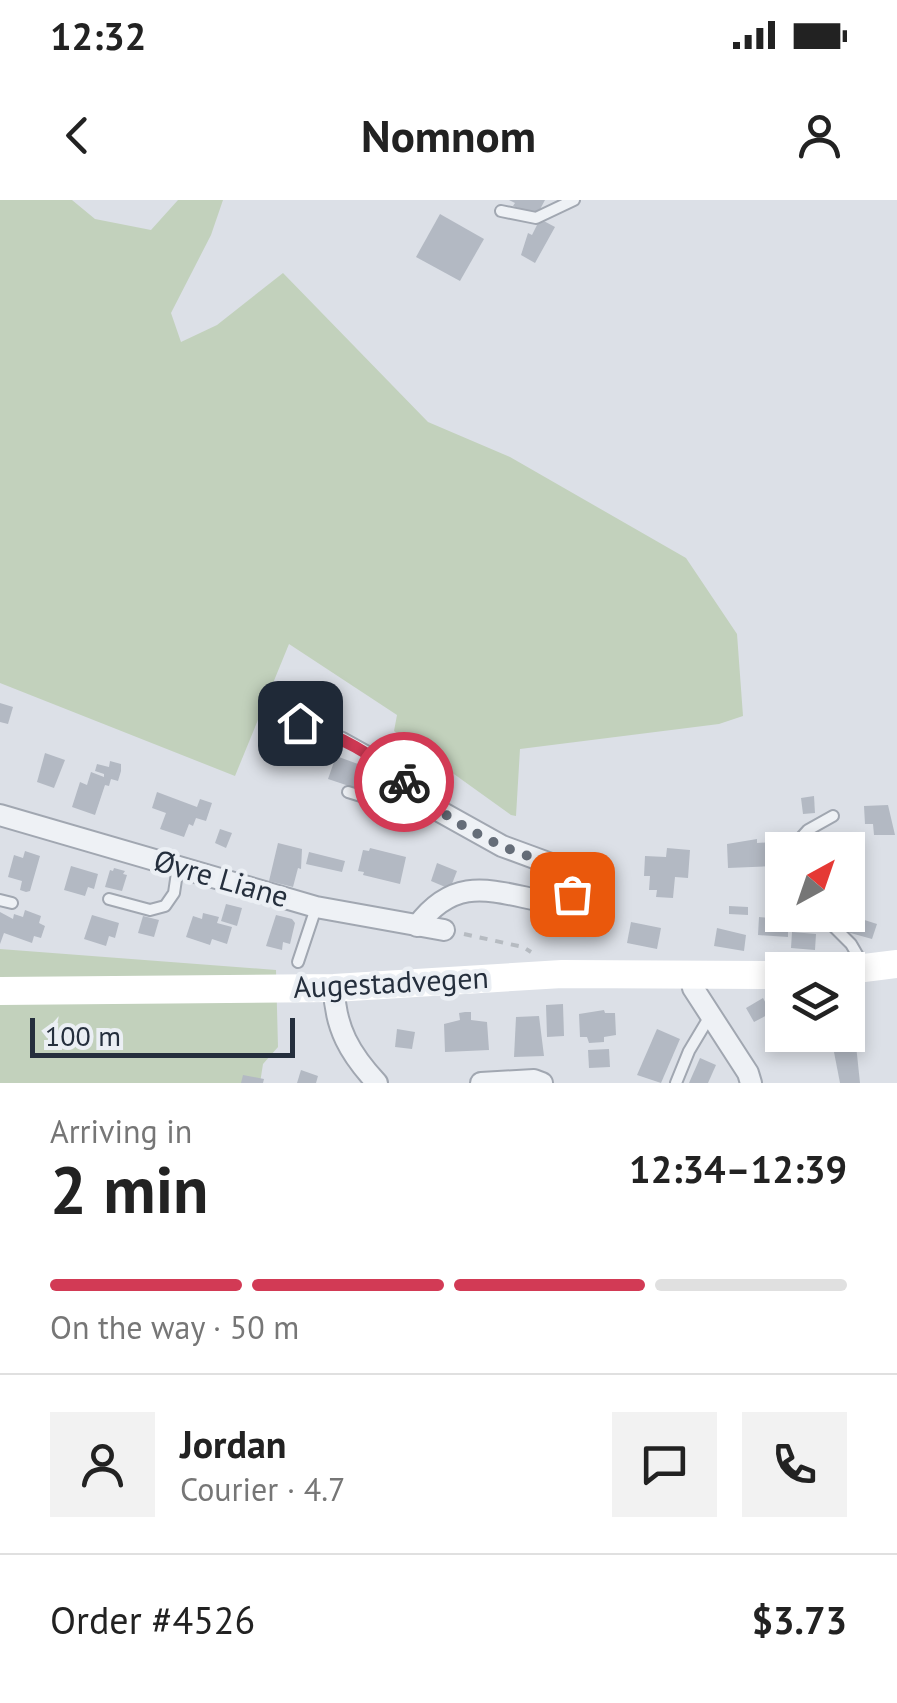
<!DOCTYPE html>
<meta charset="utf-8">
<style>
:root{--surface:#fff;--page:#f2f2f2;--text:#222;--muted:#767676;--line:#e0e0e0;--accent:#d23a55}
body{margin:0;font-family:"PT Sans",sans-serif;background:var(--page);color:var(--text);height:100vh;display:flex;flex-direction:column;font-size:38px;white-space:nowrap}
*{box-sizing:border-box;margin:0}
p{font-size:32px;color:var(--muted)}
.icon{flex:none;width:55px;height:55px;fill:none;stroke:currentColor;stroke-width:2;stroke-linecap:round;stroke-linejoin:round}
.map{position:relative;height:883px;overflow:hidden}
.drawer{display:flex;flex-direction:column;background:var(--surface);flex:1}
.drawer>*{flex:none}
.needle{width:65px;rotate:40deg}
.tools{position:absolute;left:765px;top:632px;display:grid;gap:20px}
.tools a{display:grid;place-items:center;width:100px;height:100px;border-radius:0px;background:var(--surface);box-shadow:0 5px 15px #0003;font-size:50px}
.scale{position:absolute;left:30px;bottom:25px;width:265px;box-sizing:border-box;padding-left:10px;border:5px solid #252f3d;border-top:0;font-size:28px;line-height:35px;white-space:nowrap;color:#252f3d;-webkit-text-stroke:8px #ebeff4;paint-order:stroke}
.pin{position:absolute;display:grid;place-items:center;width:85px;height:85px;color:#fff;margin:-42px;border-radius:20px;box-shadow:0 5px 15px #0006}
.courier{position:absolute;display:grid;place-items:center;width:100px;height:100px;margin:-50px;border:8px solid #d23a55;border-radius:50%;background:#fff;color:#222;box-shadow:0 2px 12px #0007}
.head em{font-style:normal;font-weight:700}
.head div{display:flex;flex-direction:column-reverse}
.head{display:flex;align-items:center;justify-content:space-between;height:170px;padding:0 50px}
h1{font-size:65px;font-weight:700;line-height:75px}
.bar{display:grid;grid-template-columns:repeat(4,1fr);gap:15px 10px;align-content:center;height:120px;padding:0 50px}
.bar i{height:12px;border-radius:8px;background:var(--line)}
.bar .current{background:var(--accent)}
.bar p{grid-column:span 4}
.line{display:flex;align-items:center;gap:25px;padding:0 50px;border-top:2px solid var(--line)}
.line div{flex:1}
.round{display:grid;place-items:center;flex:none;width:105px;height:105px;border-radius:0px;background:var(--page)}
.status{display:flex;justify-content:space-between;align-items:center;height:70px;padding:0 50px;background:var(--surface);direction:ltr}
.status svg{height:28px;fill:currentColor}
header{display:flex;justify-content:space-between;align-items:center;height:130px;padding:0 50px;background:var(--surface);font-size:45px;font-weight:700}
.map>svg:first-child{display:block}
.green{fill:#c2d1bc}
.building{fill:#b3b9c3}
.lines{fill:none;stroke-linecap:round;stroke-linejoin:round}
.service-casing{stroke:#a1a7b1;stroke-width:14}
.minor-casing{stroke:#a1a7b1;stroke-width:24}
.path{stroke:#b6bbc1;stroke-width:4;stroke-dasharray:8 8;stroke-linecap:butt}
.service{stroke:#eef1f5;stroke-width:10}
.minor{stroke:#eef1f5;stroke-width:20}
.secondary{stroke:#fff;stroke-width:28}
.done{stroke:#656d78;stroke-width:10;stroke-dasharray:0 18}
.route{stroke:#d23a55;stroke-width:12}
.labels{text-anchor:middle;stroke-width:9;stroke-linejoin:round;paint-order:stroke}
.street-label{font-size:30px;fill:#252f3d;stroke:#ebeff4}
</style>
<div class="status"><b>12:32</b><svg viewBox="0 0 49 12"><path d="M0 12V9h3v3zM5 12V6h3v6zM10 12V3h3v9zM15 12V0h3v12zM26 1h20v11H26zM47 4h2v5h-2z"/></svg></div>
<header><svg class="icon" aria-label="back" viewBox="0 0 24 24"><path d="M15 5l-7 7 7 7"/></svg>Nomnom<svg class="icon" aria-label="person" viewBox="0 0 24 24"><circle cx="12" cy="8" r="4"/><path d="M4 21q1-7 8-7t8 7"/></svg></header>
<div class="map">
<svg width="897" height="883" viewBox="0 0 897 883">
<rect width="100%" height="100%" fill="#dce0e7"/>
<!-- green -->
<g class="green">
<path d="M0,0H72L95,19L151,30L178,0H223L211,35L171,113L181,142L217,125L283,73L428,222L510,257L686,358L737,434L743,516L719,524L520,549L516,616L511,615L394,531L397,515L289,444L235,576L0,483Z"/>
<path d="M0,749L276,770L278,847L263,864L260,883H0Z"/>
</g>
<!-- building -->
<g class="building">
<path d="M509,0H545L537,15L513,6L515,3Z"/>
<path d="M440,14L484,39L460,81L416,57Z"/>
<path d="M540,19L555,27L535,63L521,55L528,33L532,35Z"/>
<path d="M301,494L324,503L325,499L339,504L332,530L300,518L295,531L272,520L276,511L288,513L294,499L299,501Z"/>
<path d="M0,503L13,507L8,524L0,522Z"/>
<path d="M45,553L65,560L54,588L37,582Z"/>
<path d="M336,556L380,572L373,594L328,579Z"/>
<path d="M110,561L121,564V571L118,581L111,579L109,586L105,585L95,615L72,607L80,582L87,585L91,572L104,577V574L95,571L97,564L109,567Z"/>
<path d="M157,592L197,607L200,599L212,603L206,621L196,618L193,626L189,624L184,637L160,629L166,613L152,608Z"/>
<path d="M814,596L815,613L803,614L801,598Z"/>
<path d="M888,605L895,635H874L873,624H865L864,606Z"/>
<path d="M220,629L232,633L226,648L215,643Z"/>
<path d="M757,639V643L772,642L773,666L728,668L727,644Z"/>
<path d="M278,643L302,649L301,669L298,668L293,687L269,681Z"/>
<path d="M370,648L406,657L400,684L363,675L364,672L358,671L363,650L369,651Z"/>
<path d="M667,648L690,650L688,678L675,677L673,698L656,697L657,690H649L650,676H644L645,656L666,657Z"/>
<path d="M25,651L40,656L30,691L26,692L20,690L22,681L8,677L14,655L23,658Z"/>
<path d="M309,652L345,661L342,672L306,664Z"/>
<path d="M437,663L457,671L450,689L431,681Z"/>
<path d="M71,666L98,674L94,689L88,687L85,696L64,690Z"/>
<path d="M114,668L125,671L123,674L127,675L122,691L105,687L110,670L113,671Z"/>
<path d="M226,704L242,708L237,726L221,721Z"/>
<path d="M729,706L748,707V715L729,714Z"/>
<circle cx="602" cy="716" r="8"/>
<path d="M25,710L41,716L39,723L45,726L41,738L34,736L32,743L4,733L0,744V712L13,719L14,714L23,717Z"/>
<path d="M770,710L782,711V715L793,717L792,732L788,731V737L758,735L759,717L769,718Z"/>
<path d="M203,713L219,717L217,723L232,727L227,744L212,739L210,745L186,737L193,716L202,719Z"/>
<path d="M92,715L119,723L115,738L109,736L106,746L84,739Z"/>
<path d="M276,715L292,719L295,723L290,744L283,742L282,750L266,746Z"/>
<path d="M143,716L159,720L154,737L138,733Z"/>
<path d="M852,716L877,724L872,739L847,732Z"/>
<path d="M631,722L661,728L657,749L627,743Z"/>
<path d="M717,728L746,735L744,751L714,746Z"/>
<path d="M792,732L816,734L815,750L791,748Z"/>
<path d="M763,798L771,813L754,822L746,808Z"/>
<path d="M563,804L564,836L547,837L546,805Z"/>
<path d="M782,807V835H802L786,845L774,828L776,826L770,815Z"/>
<path d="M604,810L605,813H615L616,835L604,837V842L589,843L587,837H580L579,814Z"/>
<path d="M465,812H471V820L487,822L489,850L445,852L444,824L460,820L459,813Z"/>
<path d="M539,816L544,856L514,857L516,817Z"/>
<path d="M397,829L415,832L412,849L395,847Z"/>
<path d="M657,829L680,839L661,883L637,875Z"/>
<path d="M856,845L860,883H840L833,847Z"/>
<path d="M609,849L610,867L589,868L588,850Z"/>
<path d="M700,858L716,865L708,883H689Z"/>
<path d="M301,870L318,876L316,883H297Z"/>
<path d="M243,875L264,879L263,883H241Z"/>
</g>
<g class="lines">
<!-- service casing -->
<g class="service-casing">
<g id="service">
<path d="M501,11L536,18L574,0"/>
<path d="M300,523L343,538L370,553L441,612"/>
<path d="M348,592L374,600L397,597L427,606"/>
<path d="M790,650L808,630L833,616"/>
<path d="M109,699L150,710L165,706L174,693L178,666"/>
<path d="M0,700L12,703"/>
<path d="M822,715L851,744L862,763"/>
<path d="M298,762L316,708"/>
<path d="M676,883L689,851L710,816"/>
</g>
</g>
<!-- minor casing -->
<g class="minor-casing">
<g id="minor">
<path d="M0,615L316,707L444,730"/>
<path d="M417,726C458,671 497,694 554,703L564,701L576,686L572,676L559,667L502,646L441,612"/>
<path d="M690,774L693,788L748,873L751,883"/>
<path d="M334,788C335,828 350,854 377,883"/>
<path d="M481,883L534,880L542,883"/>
</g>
</g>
<!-- path -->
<path class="path" d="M464,734L523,747L531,752"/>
<!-- service -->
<use href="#service" class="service"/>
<!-- minor -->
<use href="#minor" class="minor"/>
<!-- secondary -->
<g class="secondary">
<path d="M848,770L897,764"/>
<path d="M0,791L334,788L562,774L782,775"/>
</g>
</g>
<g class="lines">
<!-- done -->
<path class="done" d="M404,582C440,614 480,639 525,655C545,661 568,665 576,686L572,694"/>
<!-- route -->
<path class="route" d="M300,523C341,537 372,553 404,582"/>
</g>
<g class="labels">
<!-- street labels -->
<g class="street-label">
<text transform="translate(221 679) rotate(16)" y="10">Øvre Liane</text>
<text transform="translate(391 783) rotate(-3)" y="10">Augestadvegen</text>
</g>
</g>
</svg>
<div class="tools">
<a><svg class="needle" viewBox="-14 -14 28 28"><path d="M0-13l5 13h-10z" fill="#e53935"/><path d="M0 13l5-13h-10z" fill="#767676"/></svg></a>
<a><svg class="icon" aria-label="layers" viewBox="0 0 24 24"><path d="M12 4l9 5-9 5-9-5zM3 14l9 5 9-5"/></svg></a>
</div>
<div class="scale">100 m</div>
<div class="pin" style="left:572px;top:694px;background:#ea580c"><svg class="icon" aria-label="bag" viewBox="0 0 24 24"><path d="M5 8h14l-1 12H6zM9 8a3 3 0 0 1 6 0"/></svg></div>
<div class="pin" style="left:300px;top:523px;background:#1f2937"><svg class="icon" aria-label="home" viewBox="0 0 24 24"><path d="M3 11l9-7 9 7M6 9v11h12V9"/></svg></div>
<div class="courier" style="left:404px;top:582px"><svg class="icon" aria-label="bike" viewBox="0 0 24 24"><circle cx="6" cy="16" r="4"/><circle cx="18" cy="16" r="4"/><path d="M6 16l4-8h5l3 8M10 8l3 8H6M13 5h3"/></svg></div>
</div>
<section class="drawer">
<div class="head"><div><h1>2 min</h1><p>Arriving in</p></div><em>12:34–12:39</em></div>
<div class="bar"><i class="current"></i><i class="current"></i><i class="current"></i><i></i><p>On the way · 50 m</p></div>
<div class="line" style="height:180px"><a class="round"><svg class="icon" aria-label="person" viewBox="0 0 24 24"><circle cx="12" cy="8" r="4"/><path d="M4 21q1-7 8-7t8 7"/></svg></a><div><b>Jordan</b><p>Courier · 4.7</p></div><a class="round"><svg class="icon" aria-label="chat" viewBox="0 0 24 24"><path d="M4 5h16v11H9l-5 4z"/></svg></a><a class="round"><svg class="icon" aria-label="phone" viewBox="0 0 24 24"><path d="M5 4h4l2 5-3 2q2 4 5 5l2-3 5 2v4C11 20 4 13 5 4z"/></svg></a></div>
<div class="line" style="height:130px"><div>Order #4526</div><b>$3.73</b></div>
</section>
